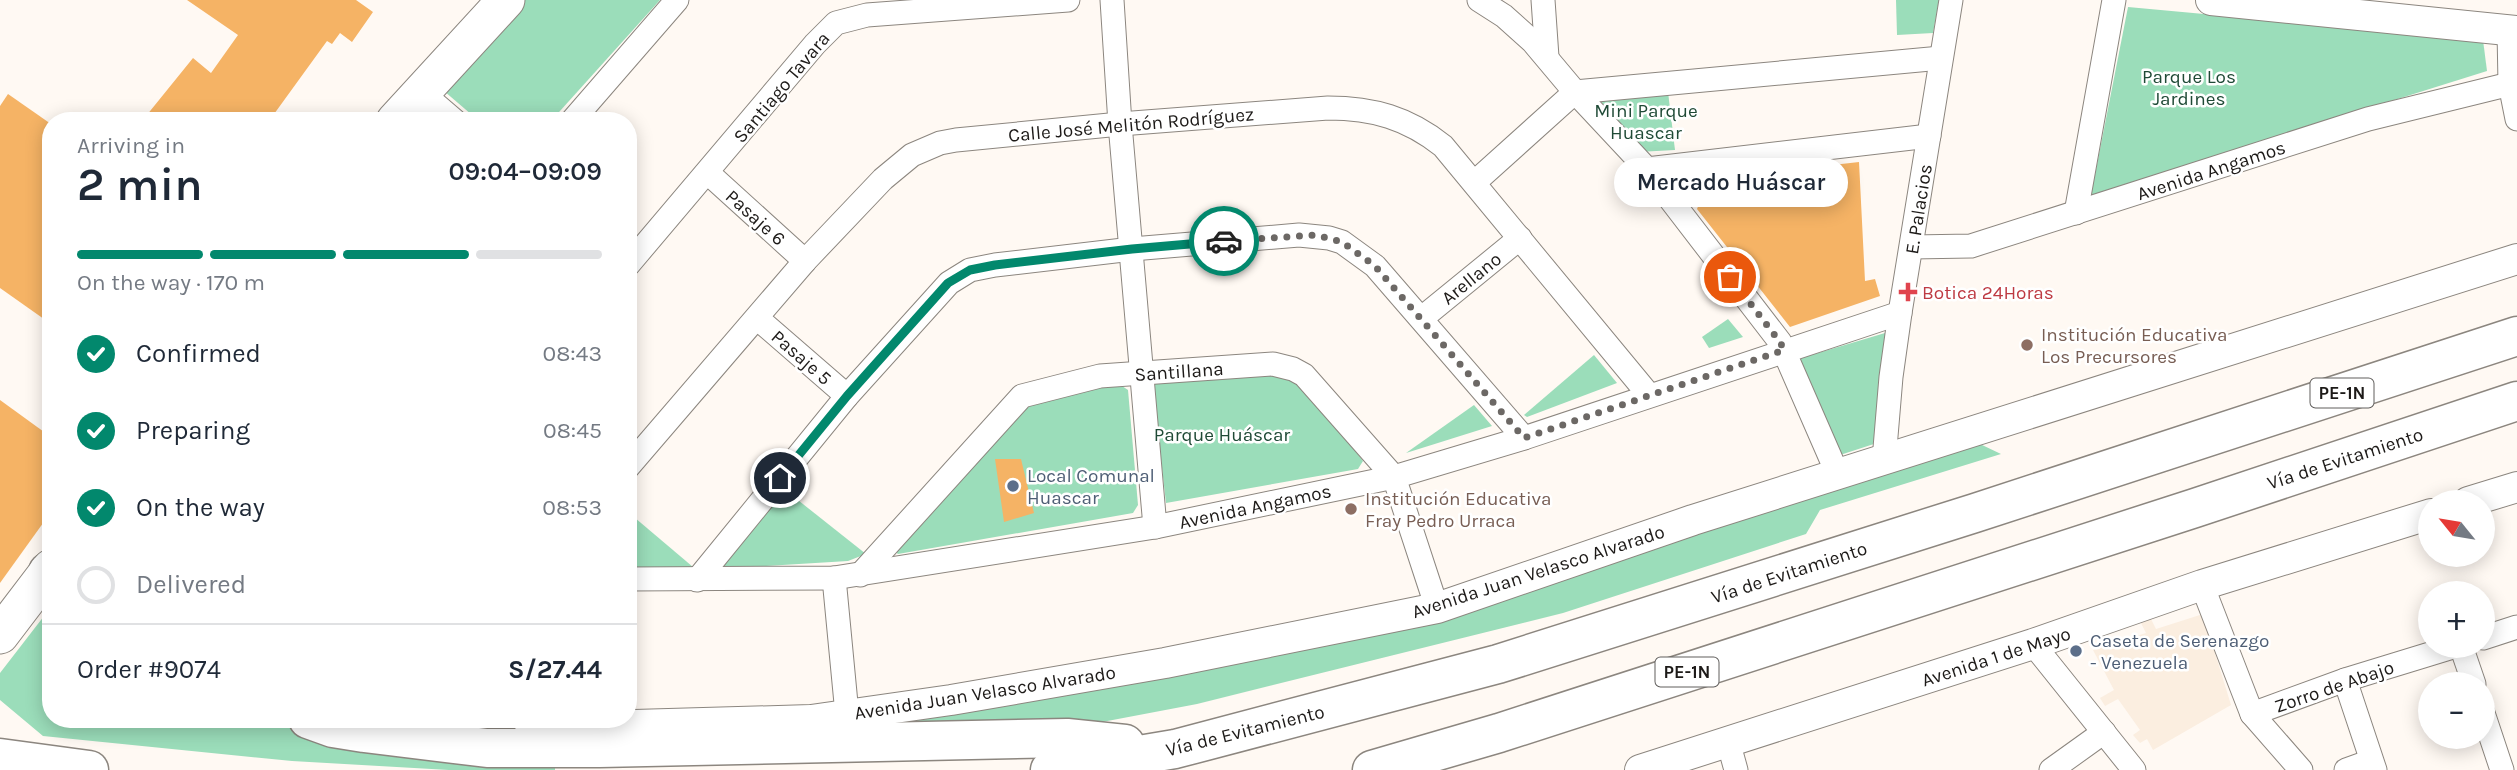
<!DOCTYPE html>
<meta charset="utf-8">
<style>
:root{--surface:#fff;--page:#f6f6f7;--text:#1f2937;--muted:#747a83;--line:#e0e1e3;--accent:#02886d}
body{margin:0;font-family:Karla,sans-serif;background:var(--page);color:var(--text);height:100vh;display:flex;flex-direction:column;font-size:26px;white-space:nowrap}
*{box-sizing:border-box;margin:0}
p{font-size:23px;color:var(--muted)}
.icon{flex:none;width:38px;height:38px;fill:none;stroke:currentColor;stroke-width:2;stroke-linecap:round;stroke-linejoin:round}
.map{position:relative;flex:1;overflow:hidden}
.sheet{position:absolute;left:42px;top:112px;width:595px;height:616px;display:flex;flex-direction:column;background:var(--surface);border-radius:28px;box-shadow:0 4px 18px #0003}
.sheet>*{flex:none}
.needle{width:46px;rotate:300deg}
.buttons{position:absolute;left:2418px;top:490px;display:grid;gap:14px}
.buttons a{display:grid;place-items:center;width:77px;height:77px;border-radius:50%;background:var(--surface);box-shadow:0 4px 18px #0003;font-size:35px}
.pin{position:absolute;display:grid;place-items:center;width:60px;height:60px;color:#fff;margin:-30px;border:4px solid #fff;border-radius:50%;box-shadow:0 2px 7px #0007}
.courier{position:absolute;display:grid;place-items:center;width:70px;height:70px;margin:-35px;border:5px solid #02886d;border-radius:50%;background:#fff;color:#222;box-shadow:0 2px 9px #0007}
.bubble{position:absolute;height:49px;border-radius:24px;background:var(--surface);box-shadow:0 4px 18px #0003;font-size:23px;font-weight:600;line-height:49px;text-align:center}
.overview em{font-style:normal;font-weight:600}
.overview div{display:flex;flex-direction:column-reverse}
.overview{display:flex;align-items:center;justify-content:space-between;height:119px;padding:0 35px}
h1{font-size:46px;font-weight:600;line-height:52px}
.bar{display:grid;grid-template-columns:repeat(4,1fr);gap:10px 7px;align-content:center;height:84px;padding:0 35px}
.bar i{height:9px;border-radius:5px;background:var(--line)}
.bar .selected{background:var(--accent)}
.bar p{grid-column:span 4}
.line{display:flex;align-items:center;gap:18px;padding:0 35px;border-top:2px solid var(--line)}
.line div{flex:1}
ol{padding:0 35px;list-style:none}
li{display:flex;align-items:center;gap:21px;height:77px}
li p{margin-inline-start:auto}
li .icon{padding:7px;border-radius:50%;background:var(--accent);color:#fff;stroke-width:4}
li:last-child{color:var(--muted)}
li i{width:38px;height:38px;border:4px solid var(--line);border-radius:50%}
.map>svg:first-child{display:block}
.built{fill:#fbeee0}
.green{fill:#9bddba}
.building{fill:#f5b365}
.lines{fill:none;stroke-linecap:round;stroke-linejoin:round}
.minor-casing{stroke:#8c867f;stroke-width:25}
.tertiary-casing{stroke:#8c867f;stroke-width:32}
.primary-casing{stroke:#8c867f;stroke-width:39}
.motorway-casing{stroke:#8c867f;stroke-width:41}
.minor{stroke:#fff;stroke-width:23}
.tertiary{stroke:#fff;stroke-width:30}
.primary{stroke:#fff;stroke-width:37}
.motorway{stroke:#fff;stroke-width:38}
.done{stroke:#6c6865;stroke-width:7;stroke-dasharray:0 12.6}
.route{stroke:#02886d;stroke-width:9}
.health-dot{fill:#e0444e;stroke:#fff;stroke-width:2.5}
.education-dot{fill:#8d6e63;stroke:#fff;stroke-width:2.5}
.service-dot{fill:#5c6f8a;stroke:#fff;stroke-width:2.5}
.labels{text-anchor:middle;stroke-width:5;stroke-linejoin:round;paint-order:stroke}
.shield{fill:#fff;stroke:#615f5d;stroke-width:2}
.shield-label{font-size:18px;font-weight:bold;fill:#1d1a18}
.park-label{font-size:19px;fill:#1f4a36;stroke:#fff}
.street-label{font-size:19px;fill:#1d1a18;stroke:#fff}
.health-label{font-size:19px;fill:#be3a42;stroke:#fff;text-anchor:start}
.education-label{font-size:19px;fill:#785e54;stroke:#fff;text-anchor:start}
.service-label{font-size:19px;fill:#4e5e75;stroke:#fff;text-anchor:start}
</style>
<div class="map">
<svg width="2517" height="770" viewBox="0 0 2517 770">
<rect width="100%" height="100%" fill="#fff9f3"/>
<!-- built -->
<path class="built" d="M2203,614L2231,705L2153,750L2147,739L2140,743L2133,735L2140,730L2118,699L2105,706L2100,698L2114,690L2093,650L2146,633L2141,623L2151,619L2156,629Z"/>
<!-- green -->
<g class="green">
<path d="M521,0H660L551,121H479L444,91Z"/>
<path d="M1896,0H1939L1933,33L1897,35Z"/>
<path d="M2128,7L2483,40L2487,71L2091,195Z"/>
<path d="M1668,92L1675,150L1638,152L1600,100Z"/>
<path d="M1728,319L1743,337L1709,348L1702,337Z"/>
<path d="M1885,333L1889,337L1880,442L1837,456L1798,359Z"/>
<path d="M1594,355L1617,383L1527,417L1524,415Z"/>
<path d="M1273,371C1314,384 1339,428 1363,461L1358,469L1166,503L1152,380Z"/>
<path d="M1119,384L1128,390L1138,505L1133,513L898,554L893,550L1036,397Z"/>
<path d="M1474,405L1492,426L1406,453Z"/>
<path d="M1980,444L2001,454L1820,510L1806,534L1563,613L1197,704L1081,726L869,722L1178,673L1811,495Z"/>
<path d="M784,489L866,554L848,561L719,569Z"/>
<path d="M628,512L693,567L687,573L628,572Z"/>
<path d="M51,607V719H284L329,737L555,757V770H449L292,761L43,736L0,700V673Z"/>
</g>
<!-- building -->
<g class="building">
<path d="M187,0H356L373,12L352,42L340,33L332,44L327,41L269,121H142L193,58L211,73L238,35Z"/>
<path d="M8,94L51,124V324L0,288V106Z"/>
<path d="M1859,162L1865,281L1875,279L1880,296L1790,327L1697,209L1709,179Z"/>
<path d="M0,400L51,437V512L0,583Z"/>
<path d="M995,459H1021L1034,513L1004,522Z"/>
</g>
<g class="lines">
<!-- minor casing -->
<g class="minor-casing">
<g id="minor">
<path d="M1112,0L1120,124L1155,527"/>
<path d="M1479,0L1504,16L1533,42L1575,92L1647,169L1780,342L1838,475"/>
<path d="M1543,0L1547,57"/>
<path d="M2509,31L2510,84L2517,119"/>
<path d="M420,91L455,121"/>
<path d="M572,121L677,0"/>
<path d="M1647,169L1929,136"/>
<path d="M708,173L805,261"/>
<path d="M1475,182L1575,92L1941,58"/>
<path d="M2076,213L2114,0"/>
<path d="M1912,247L1971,246L2368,119L2510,84"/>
<path d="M628,265L815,44L836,23L867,15L1068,0"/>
<path d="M757,318L847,396"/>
<path d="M1422,318L1520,238"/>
<path d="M1884,460L1891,377L1900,313L1951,0"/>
<path d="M628,467L805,261L883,179L912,155L940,143L956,140L1120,124L1328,108C1373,108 1408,118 1443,146L1649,395"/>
<path d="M860,575L1022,396L1100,376L1273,364L1293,369L1304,375L1394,477L1437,608"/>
<path d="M834,578L847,714"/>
<path d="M628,579L834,578L1155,527L1394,477L1524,438L1900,313"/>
<path d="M697,580L847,396L949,283L970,270L995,265L1132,249L1299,235L1329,238L1342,242L1375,266L1524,438"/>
<path d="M2202,585L2252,714L2301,770"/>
<path d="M2483,638L2517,627"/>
<path d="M2033,644L2134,770"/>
<path d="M2461,646L2474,684"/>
<path d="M2345,680L2375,770"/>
<path d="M2483,713L2502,770"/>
<path d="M2252,714L2345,680L2456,646"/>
<path d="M1728,741L1736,770"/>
<path d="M2051,770L2104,732"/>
<path d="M2346,770L2371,761"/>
</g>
</g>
<!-- tertiary casing -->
<g class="tertiary-casing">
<g id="tertiary">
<path d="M2211,0L2517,31"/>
<path d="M2468,502L2517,487"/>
<path d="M527,719L599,726L811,720L951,700L1165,663L1437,608L1693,520L2517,259"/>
<path d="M1640,770L2033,644L2202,585L2431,514"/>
</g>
</g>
<!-- primary casing -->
<g class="primary-casing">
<g id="primary">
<path d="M395,121L506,0"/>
<path d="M0,635L51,568"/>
</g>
</g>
<!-- motorway casing -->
<g class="motorway-casing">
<g id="motorway">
<path d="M48,572L51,575"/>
<path d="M308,719L333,728L364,733L487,748H600L1067,738L1125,744"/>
<path d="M0,758L89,770"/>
<path d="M1050,770L1175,749L1498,664L1975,513L2517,336"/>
<path d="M1372,770L1499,733L2195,508L2517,401"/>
</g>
</g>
<!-- minor -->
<use href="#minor" class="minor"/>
<!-- tertiary -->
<use href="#tertiary" class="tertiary"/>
<!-- primary -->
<use href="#primary" class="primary"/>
<!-- motorway -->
<use href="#motorway" class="motorway"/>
</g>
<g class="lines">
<!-- done -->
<path class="done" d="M1224,241L1316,235L1342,242L1375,266L1524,438L1784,350L1780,342L1730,277"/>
<!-- route -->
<path class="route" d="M780,478L847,396L948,283L970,270L995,265L1132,249L1224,241"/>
</g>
<!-- markers -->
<path class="health-dot" d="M1904.5 281.5h7v7h7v7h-7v7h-7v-7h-7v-7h7z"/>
<g class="education-dot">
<circle cx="2027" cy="345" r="7"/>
<circle cx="1351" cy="509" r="7"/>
</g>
<g class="service-dot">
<circle cx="1013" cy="486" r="7"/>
<circle cx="2076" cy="651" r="7"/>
</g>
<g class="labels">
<!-- shield labels -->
<g class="shield">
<rect x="2310.5" y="378.5" width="63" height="29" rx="5"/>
<rect x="1655.5" y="657.5" width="63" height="29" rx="5"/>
</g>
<g class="shield-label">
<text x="2342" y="399">PE-1N</text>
<text x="1687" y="678">PE-1N</text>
</g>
<!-- park labels -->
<g class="park-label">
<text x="2189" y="83">Parque Los<tspan x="2189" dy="22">Jardines</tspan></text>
<text x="1646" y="117">Mini Parque<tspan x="1646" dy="22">Huascar</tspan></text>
<text x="1222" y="441">Parque Huáscar</text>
</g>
<!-- street labels -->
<g class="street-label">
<text transform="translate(781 87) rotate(-50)" y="7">Santiago Tavara</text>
<text transform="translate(1131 124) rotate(-5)" y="7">Calle José Melitón Rodríguez</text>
<text transform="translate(2211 170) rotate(-18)" y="7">Avenida Angamos</text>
<text transform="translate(1918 209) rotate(-81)" y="7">E. Palacios</text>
<text transform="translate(756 217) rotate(42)" y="7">Pasaje 6</text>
<text transform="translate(1471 278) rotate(-39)" y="7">Arellano</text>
<text transform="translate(802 357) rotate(41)" y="7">Pasaje 5</text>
<text transform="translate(1179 371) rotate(-4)" y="7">Santillana</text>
<text transform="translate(2345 458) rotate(-18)" y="7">Vía de Evitamiento</text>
<text transform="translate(1255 506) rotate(-12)" y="7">Avenida Angamos</text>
<text transform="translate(1538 571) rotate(-18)" y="7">Avenida Juan Velasco Alvarado</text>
<text transform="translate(1789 572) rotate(-18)" y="7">Vía de Evitamiento</text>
<text transform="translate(1996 656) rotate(-18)" y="7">Avenida 1 de Mayo</text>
<text transform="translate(2334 686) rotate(-19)" y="7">Zorro de Abajo</text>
<text transform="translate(985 692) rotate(-9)" y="7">Avenida Juan Velasco Alvarado</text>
<text transform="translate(1245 730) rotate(-14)" y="7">Vía de Evitamiento</text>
</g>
<!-- health labels -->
<g class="health-label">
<text x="1922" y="299">Botica 24Horas</text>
</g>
<!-- education labels -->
<g class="education-label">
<text x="2041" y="341">Institución Educativa<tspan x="2041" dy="22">Los Precursores</tspan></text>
<text x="1365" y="505">Institución Educativa<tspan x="1365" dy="22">Fray Pedro Urraca</tspan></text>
</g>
<!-- service labels -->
<g class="service-label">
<text x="1027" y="482">Local Comunal<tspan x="1027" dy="22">Huascar</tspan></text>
<text x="2090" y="647">Caseta de Serenazgo<tspan x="2090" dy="22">- Venezuela</tspan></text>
</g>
</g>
</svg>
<div class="buttons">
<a><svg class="needle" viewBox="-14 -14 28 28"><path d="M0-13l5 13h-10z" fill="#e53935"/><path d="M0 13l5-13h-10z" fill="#747a83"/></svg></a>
<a>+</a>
<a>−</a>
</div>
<div class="pin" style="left:1730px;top:277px;background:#ea580c"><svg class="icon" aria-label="bag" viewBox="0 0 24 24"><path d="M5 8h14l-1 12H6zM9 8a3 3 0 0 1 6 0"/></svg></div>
<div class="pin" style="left:780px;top:478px;background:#1f2937"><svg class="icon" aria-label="home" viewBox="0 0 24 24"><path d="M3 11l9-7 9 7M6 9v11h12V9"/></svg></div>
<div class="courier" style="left:1224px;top:241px"><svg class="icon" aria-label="car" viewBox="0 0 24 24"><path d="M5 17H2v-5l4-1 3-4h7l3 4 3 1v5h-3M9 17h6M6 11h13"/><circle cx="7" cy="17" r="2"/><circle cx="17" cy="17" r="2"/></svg></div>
<div class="bubble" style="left:1614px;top:158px;width:234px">Mercado Huáscar</div>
<section class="sheet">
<div class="overview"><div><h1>2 min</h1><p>Arriving in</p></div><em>09:04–09:09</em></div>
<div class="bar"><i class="selected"></i><i class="selected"></i><i class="selected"></i><i></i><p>On the way · 170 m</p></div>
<ol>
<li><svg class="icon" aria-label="check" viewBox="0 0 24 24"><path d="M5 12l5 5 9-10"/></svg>Confirmed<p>08:43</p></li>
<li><svg class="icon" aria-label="check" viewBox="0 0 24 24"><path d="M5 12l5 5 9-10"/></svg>Preparing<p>08:45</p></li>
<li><svg class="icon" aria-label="check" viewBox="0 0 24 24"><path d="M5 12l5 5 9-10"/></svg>On the way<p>08:53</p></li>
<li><i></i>Delivered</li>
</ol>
<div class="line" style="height:91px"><div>Order #9074</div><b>S/27.44</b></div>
</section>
</div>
